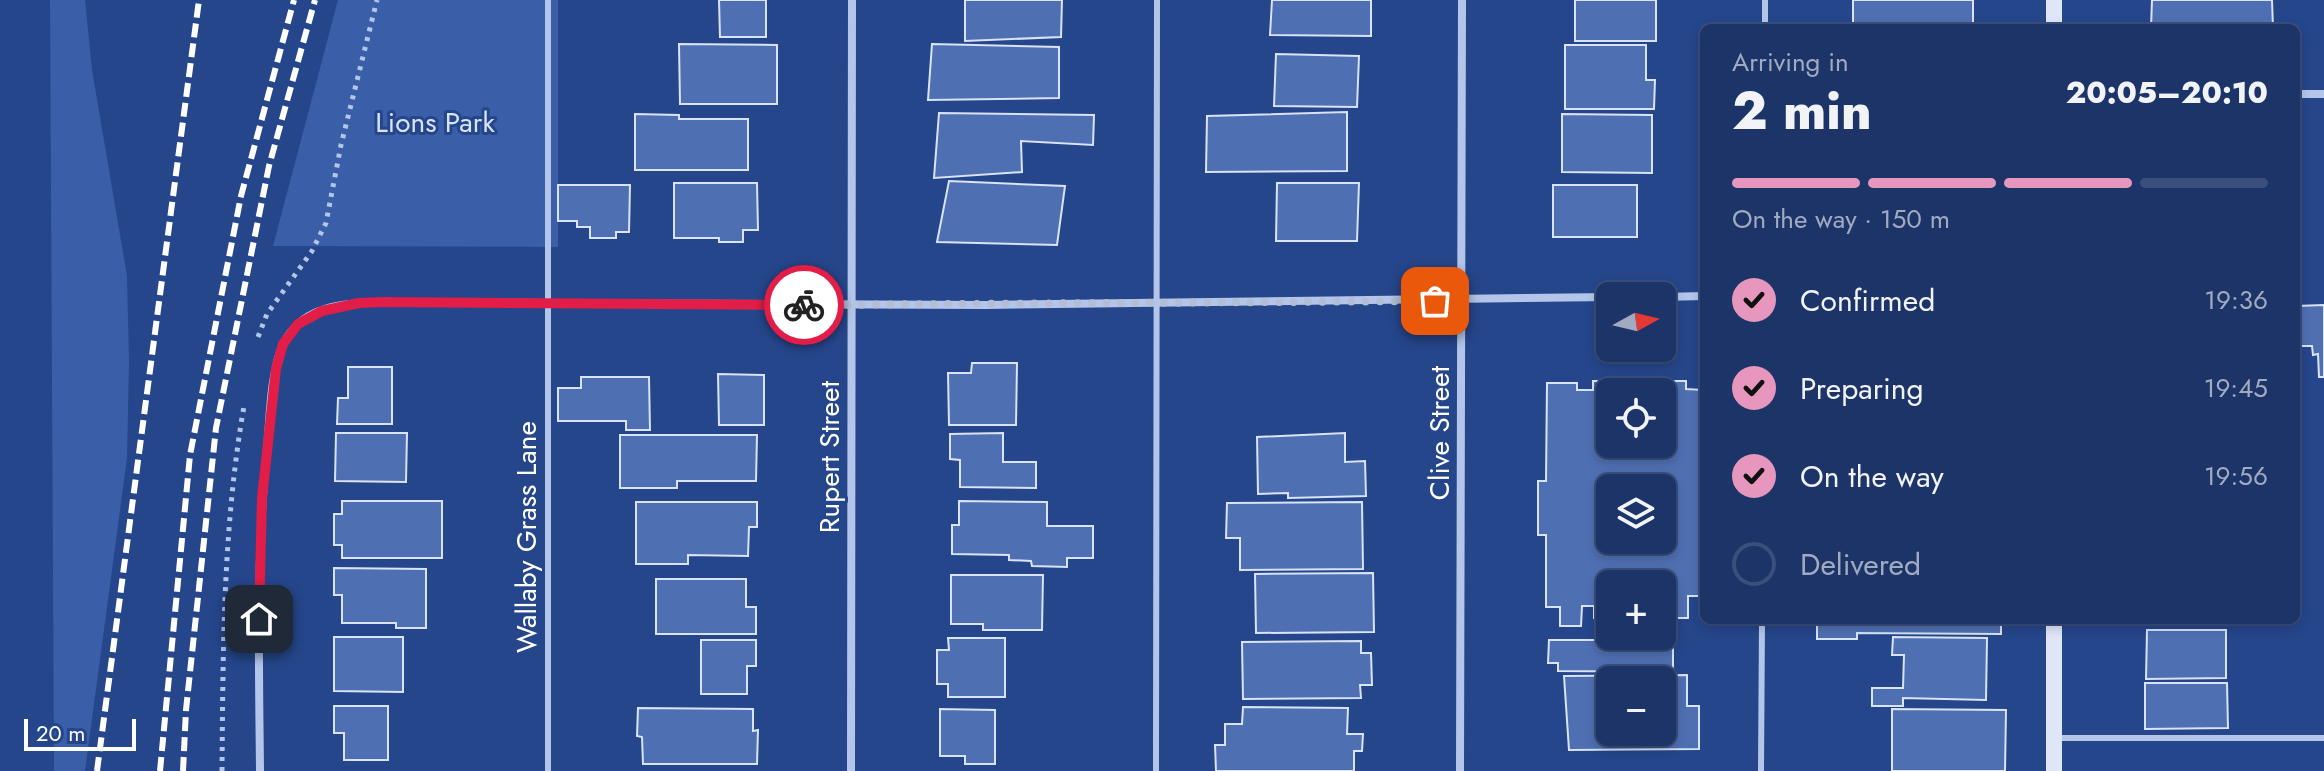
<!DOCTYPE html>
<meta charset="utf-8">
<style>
:root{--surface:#1c3468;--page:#293f71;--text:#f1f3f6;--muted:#a0aac0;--line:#3a4f7c;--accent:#e797bd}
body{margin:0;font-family:Jost,sans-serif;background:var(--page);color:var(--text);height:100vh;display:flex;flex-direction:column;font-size:30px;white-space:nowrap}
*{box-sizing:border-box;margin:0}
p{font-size:26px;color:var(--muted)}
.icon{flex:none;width:44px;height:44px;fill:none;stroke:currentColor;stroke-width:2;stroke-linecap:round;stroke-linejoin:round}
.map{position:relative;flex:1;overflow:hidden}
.panel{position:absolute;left:1700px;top:24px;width:600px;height:600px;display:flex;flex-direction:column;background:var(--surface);border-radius:12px;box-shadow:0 4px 12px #0003,0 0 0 2px var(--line)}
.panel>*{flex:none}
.needle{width:52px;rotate:82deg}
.tools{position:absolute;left:1596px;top:282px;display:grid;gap:16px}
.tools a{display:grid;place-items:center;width:80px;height:80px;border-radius:12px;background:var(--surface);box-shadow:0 4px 12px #0003,0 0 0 2px var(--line);font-size:40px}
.scale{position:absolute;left:24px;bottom:20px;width:112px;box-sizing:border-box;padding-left:8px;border:4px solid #fff;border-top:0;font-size:22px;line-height:28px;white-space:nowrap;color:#fff;-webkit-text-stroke:6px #25468b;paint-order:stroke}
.pin{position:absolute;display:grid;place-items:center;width:68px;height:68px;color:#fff;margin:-34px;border-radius:16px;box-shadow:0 4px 12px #0006}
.courier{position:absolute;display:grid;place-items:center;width:80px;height:80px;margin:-40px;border:6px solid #e11d48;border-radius:50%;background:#fff;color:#222;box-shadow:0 2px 10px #0007}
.head em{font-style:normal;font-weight:800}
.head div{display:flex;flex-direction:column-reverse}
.head{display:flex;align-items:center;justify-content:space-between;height:136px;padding:0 32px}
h1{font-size:52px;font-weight:800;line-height:60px}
.bar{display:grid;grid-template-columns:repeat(4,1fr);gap:12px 8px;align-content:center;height:96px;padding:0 32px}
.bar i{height:10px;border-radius:6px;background:var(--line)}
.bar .current{background:var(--accent)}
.bar p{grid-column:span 4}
ol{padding:0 32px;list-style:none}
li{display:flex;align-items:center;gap:24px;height:88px}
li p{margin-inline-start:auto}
li .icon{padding:8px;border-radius:50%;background:var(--accent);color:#111;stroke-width:4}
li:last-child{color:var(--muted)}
li i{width:44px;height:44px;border:4px solid var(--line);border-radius:50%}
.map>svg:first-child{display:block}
.green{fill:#3a5ea8}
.building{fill:#4e6fb2;stroke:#d8e2f8;stroke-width:2;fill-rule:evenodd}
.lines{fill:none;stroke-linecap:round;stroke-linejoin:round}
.path{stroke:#b3c6ea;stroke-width:5;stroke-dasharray:4 6;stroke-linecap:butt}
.lane{stroke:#b3c6ea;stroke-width:6}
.street{stroke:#b3c6ea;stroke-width:8}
.secondary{stroke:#dee6f8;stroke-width:16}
.rail{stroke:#fff;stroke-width:6;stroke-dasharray:14 6;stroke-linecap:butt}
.done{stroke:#b3bed6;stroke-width:8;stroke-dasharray:0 14.4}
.route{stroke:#e11d48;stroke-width:10}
.labels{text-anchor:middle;stroke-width:6;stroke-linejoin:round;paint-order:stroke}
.park-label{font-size:28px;fill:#d8e2f8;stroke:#25468b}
.street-label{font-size:28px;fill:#fff;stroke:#25468b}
</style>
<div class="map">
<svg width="2324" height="771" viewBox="0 0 2324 771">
<rect width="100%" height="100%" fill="#25468b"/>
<!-- green -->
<g class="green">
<path d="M50,0H85L92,70L127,276L129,361L127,458L85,771H54Z"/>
<path d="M338,0H558V247L273,246Z"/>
</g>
<!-- building -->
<g class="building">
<path d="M719,0H766V37H720Z"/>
<path d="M965,0H1062L1061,37L965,41Z"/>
<path d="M1272,0H1371V36L1270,35Z"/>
<rect x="1575" y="0" width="81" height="41"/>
<rect x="1853" y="0" width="120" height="28"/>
<path d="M2152,0H2272L2273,28H2151Z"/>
<path d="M679,44L777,45V104H680Z"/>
<path d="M932,44L1059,47V98L928,100Z"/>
<path d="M1565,45H1646V80H1655L1654,109H1565Z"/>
<path d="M1276,54L1359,56L1357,107L1274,106Z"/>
<path d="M1347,112V171L1206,172L1207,116Z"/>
<path d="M939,113L1094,115L1093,145L1021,141L1022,172L934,178Z"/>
<path d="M635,114L679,115V119H748V170H635Z"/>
<path d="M1562,114L1652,115V173L1562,172Z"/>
<path d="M949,181L1065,186L1057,245L937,242Z"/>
<path d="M674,183H757L758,230H743V242H719V238H674Z"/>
<path d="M1277,183H1359L1357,241H1276Z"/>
<path d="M558,185H630L629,232H616V238H590V227H577V221H558Z"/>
<rect x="1553" y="185" width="84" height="52"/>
<path d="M2324,305V377H2319L2318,354L2313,355L2312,346H2296V306Z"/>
<path d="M972,363H1017L1016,425H949L948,373H971Z"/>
<path d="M348,367H392V424H337L338,398H348Z"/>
<path d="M718,374L764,375V425H719Z"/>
<path d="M581,377H649L650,430H626V421H558V388H581Z"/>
<path d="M1593,381H1633V389H1647V381H1686V389L1703,390L1704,382V615H1700V596H1688V618H1662V584H1610V618H1594V606H1582L1581,626H1560V607H1546V535H1538V481H1546L1547,383H1577V390H1593ZM1610,392H1662V444H1610ZM1610,488H1662V540H1610Z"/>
<path d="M336,433H407L406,482L335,481Z"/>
<path d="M1003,433V462H1036V488L960,487V460L950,459V434Z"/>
<path d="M1345,433V462L1365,461L1366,496L1288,498V493L1258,494L1257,437Z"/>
<path d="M620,435H757L756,481H677V488H620Z"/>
<path d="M342,501H442V558H342V545H334V514H342Z"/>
<path d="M959,501L1047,502V526H1093V558H1067V567L1032,566L1031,561L1009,560V555L952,554V525H959Z"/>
<path d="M636,502H757V527H749L748,556L688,555V564H636Z"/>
<path d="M1362,502L1363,569L1240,570V538H1226L1227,503Z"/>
<path d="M334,568L426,569V628H396V623H342V595H334Z"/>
<path d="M1373,573L1374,632L1256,633L1255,574Z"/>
<path d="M951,575H1043L1042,630H983V624H951Z"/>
<path d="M656,579H746V607H756V634H656Z"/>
<path d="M1817,620H2001V634L1857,633V639H1817Z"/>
<path d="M2147,630H2226V678L2146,679Z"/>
<path d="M334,637H403V692L334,691Z"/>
<path d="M1893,637L1987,638L1986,700L1903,698V706H1872V688H1903L1904,655H1892Z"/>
<path d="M948,638H1005V697H948V684H937V650H949Z"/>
<path d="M701,640H756V666H747V694H701Z"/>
<path d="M1549,640H1673V672L1558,671V663H1548Z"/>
<path d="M1361,641V653H1371L1372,685H1360L1361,698L1243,699L1242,642Z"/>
<path d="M1687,675V706H1699V749L1569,750L1564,676ZM1610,680H1662V732H1610Z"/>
<path d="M2145,683H2227L2228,728L2145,729Z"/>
<path d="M334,706H388V760H344V733H334Z"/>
<path d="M1243,707L1348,708L1347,734H1363L1362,751H1354V771H1216L1215,745H1225V724H1242Z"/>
<path d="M638,708L753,709V731L758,730L757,764H643L642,737L637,736Z"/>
<path d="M940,709L995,710V764H965V756H940Z"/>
<path d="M1892,709L2006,710L2005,771H1892Z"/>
</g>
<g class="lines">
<!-- path -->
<g class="path">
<path d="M258,337L267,314L312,251L326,223L341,145L377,0"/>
<path d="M222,771C223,650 223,526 244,406"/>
</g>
<!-- lane -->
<g class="lane">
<path d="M548,0V771"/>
<path d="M1765,0V28"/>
<path d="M2056,738H2324"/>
<path d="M1156,771L1157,0"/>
<path d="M1761,771L1762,620"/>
</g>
<!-- street -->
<g class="street">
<path d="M2296,94H2324"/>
<path d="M1662,297L1704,296"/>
<path d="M260,771C259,663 256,556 267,448C270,417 270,382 280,352C283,342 289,333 296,326C317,304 354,303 382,302L986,305L1610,297"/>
<path d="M851,771L852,0"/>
<path d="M1460,771L1462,0"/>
</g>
<!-- secondary -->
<g class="secondary">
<path d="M2054,0V28"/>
<path d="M2054,620V771"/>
</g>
<!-- rail -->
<g class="rail">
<path d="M97,771L199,0"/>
<path d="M160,771L190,455L241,196L294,0"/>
<path d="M183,771L186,710L216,428L269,166L315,0"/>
</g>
</g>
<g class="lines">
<!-- done -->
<path class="done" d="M804,305L1435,301"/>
<!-- route -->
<path class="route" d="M259,619L262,498L276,369L283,344L298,324L322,311L359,303L382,302L804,305"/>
</g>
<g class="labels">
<!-- park labels -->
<g class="park-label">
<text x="435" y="132">Lions Park</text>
</g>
<!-- street labels -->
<g class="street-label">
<text transform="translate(1439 433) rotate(-90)" y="10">Clive Street</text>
<text transform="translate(829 457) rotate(-90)" y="10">Rupert Street</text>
<text transform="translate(526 537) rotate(-90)" y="10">Wallaby Grass Lane</text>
</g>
</g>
</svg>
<div class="tools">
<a><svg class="needle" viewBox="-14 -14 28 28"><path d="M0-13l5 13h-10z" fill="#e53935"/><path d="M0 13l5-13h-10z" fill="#a0aac0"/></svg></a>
<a><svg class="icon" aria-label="locate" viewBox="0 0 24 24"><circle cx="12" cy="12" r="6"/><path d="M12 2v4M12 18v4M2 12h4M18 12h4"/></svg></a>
<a><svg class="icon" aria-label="layers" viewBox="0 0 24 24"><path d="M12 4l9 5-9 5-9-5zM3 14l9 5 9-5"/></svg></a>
<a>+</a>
<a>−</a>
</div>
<div class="scale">20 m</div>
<div class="pin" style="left:1435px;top:301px;background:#ea580c"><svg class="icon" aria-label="bag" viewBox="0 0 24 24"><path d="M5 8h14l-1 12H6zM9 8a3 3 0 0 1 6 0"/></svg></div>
<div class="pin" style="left:259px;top:619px;background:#1f2937"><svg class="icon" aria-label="home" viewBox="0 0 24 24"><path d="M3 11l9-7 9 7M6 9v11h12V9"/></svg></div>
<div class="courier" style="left:804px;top:305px"><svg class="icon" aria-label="bike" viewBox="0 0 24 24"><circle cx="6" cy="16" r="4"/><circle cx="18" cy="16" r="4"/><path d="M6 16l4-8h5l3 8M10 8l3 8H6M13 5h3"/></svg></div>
<section class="panel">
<div class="head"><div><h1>2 min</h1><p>Arriving in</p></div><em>20:05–20:10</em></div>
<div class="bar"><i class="current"></i><i class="current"></i><i class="current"></i><i></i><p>On the way · 150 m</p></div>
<ol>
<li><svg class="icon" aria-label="check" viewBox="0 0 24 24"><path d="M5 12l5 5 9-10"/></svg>Confirmed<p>19:36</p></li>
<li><svg class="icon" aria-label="check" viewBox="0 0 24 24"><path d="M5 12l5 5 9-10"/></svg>Preparing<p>19:45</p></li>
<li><svg class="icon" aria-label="check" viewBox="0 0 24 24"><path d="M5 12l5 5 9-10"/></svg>On the way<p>19:56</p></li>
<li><i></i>Delivered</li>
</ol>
</section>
</div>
